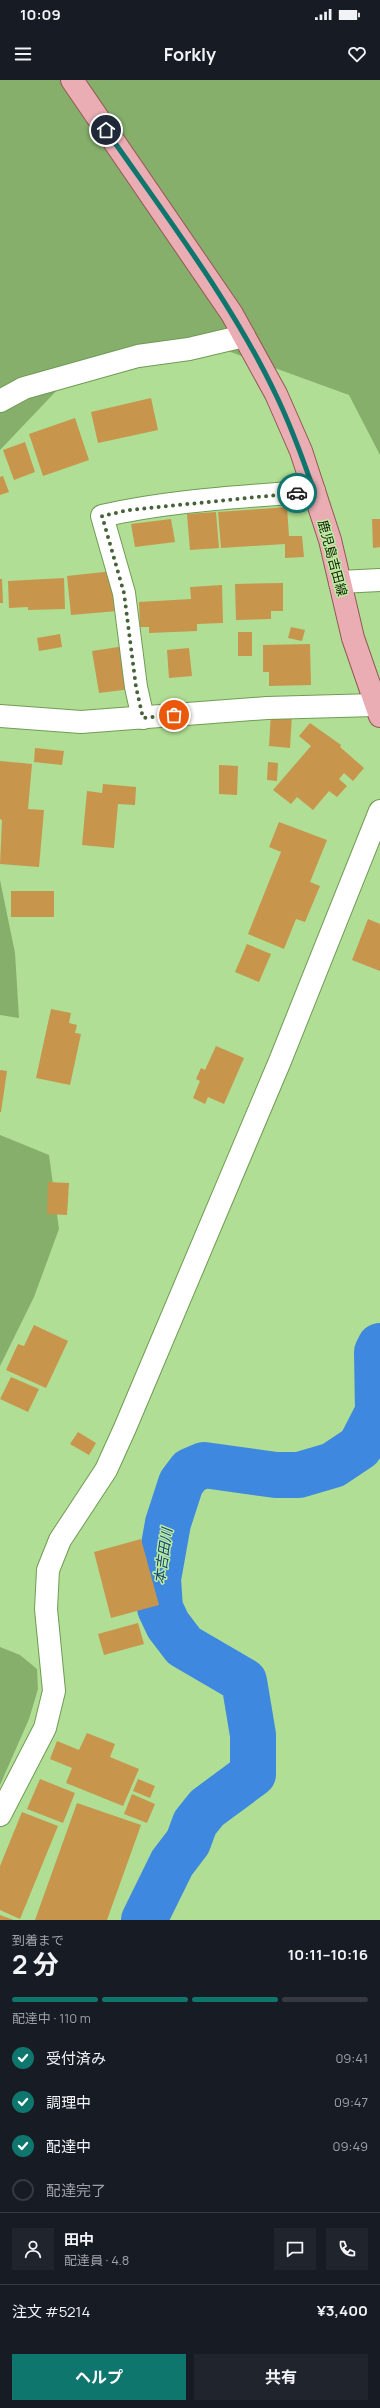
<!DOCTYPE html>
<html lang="ja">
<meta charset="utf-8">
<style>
:root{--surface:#171b24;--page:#20242c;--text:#f1f3f6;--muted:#9ea1a6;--line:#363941;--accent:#0f766e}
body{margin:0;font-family:Manrope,"Noto Sans JP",sans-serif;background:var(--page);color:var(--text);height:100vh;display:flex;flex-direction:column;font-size:15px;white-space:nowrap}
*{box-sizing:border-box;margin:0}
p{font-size:13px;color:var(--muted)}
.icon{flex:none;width:22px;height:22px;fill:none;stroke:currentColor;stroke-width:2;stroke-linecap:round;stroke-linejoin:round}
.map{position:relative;height:1840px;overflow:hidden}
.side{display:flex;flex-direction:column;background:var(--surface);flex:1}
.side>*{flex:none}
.pin{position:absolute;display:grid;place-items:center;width:34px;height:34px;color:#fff;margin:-17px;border:2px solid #fff;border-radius:50%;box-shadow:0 1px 4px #0007}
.courier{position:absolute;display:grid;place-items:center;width:40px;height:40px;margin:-20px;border:3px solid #0f766e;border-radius:50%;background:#fff;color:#222;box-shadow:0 1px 5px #0007}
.overview em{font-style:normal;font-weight:700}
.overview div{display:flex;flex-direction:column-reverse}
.overview{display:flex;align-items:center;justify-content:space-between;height:68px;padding:0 12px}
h1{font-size:26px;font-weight:700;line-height:30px}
.bar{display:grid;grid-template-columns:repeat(4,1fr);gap:6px 4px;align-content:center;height:48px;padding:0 12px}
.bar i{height:5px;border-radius:3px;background:var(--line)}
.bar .current{background:var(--accent)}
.bar p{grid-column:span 4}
.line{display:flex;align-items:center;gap:10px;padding:0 12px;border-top:1px solid var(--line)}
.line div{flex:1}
.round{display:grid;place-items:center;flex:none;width:42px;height:42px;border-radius:0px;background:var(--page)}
ol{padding:0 12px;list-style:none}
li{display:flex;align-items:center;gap:12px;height:44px}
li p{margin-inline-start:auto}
li .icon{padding:4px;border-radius:50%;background:var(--accent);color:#fff;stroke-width:4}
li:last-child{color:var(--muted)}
li i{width:22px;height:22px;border:2px solid var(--line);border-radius:50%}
.button{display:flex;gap:8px;margin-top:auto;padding:8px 12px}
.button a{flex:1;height:46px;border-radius:0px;background:var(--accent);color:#fff;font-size:16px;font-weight:700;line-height:46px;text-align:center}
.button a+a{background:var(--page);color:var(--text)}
.status{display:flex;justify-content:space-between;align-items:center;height:28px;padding:0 20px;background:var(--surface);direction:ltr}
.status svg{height:11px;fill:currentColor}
header{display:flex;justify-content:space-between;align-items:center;height:52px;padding:0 12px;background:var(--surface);font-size:18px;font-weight:700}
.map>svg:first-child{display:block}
.green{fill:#85af6b}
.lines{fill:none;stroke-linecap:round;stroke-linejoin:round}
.river{stroke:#3f88df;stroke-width:46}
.building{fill:#c8954c}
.minor-casing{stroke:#709b54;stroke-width:24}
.major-casing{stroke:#935855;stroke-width:24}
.minor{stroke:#fff;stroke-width:22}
.major{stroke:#e9adb3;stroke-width:22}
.done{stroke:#476236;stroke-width:4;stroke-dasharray:0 7.2}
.route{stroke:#0f766e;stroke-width:5}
.labels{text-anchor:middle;stroke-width:3;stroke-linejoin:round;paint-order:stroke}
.street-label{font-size:13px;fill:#0e1f03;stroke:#bceba0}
.water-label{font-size:14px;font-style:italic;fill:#0f4279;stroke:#bceba0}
</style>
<div class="status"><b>10:09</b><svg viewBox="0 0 49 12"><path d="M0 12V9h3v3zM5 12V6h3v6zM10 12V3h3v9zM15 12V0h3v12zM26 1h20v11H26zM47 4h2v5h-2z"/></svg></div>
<header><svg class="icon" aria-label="menu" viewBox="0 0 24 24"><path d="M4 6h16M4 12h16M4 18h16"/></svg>Forkly<svg class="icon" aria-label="heart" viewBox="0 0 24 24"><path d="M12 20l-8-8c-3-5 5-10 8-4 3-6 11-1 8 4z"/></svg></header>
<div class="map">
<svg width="380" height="1840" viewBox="0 0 380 1840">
<rect width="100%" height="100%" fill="#b0de94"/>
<!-- green -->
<g class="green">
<path d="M0,0H380V375L349,315L217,267L61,306L0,370Z"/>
<path d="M0,800L15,873L19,938L0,935Z"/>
<path d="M0,1055L49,1075L59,1149L34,1217L0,1286Z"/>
<path d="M0,1567L20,1575L37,1589L38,1609L29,1639L0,1705Z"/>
</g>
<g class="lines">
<!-- river -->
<path class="river" d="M144,1840L172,1783L188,1762L195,1743L207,1728L253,1694V1655L244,1601L184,1566L168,1545L160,1528L158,1499L168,1443L181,1403L190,1391L204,1385L276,1395H299L333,1385L360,1367L378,1332L377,1272L380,1266"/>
</g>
<!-- building -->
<g class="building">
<path d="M151,318L158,350L98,363L91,332Z"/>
<path d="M75,338L89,380L43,396L29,354Z"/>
<path d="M25,362L35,392L14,400L3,370Z"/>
<path d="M3,396L9,412L0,415V397Z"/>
<path d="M287,427L289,456H302L304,477L285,478V464L221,468L218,432Z"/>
<path d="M216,432L219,468L190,470L187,434Z"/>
<path d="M171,439L175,462L135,467L131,444Z"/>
<path d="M372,439H380V467L373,468Z"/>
<path d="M113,491L117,531L71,535L67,496Z"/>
<path d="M64,498L65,529L28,530V527L9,528L8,501Z"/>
<path d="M0,499H2L3,523H0Z"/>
<path d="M283,503V531H271V539L236,540L235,504Z"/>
<path d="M222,505L223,543L197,544V551L149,553V547H140L139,522L191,519L190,507Z"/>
<path d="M291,547L305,550L302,561L288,558Z"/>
<rect x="238" y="552" width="14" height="24"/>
<path d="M60,554L62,567L39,571L37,558Z"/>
<path d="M310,564L311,605L269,606V592H263V565Z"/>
<path d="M125,566L131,609L99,613L92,571Z"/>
<path d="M189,568L192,596L169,598L167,570Z"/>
<path d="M271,633L292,634L290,668L269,666Z"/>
<path d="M310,643L341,665L340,667L364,688L353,701L344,693L339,699L347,706L337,717L329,711L313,730L297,717L291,724L273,710L311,666L299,656Z"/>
<path d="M35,668L64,671L62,685L34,682Z"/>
<path d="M0,681L32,684L28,729L44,730L39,787L0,784L2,740L0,739Z"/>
<path d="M268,682L278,683L277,701L267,700Z"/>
<path d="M219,685L238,686L237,715L219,714Z"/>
<path d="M103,704L136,707L135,725L118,724L114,768L82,765L87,711L102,713Z"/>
<path d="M279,742L327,760L310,802L320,806L305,842L296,839L284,869L248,854L281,772L269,767Z"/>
<rect x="11" y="811" width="43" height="26"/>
<path d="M368,839L380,844V891L352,880Z"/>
<path d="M247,864L271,874L259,902L235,892Z"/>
<path d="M51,929L71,933L69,943L77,945L75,953L81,954L70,1005L36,998Z"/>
<path d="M216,966L244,978L224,1024L208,1017L205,1024L193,1018L200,1001L196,999L201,988L205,990Z"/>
<path d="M0,990L7,991L1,1032H0Z"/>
<path d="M48,1102L69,1103L67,1135L47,1134Z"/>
<path d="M34,1245L68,1261L46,1308L6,1290L18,1264L24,1266Z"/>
<path d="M11,1297L39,1309L28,1332L0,1319Z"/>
<path d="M78,1352L96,1363L89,1375L70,1364Z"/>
<path d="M141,1459L159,1525L111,1538L94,1472Z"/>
<path d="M138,1543L144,1564L104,1575L98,1554Z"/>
<path d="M87,1653L115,1664L110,1677L139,1689L123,1726L66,1703L72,1688L50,1679L57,1661L79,1670Z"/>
<path d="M40,1699L75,1713L63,1743L27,1729Z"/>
<path d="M138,1699L155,1706L150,1718L133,1711Z"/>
<path d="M132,1714L155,1724L147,1743L124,1734Z"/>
<path d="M77,1723L141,1745L107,1840H35Z"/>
<path d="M22,1732L58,1746L20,1839L0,1830V1786Z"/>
<path d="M0,1835L14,1840H0Z"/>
</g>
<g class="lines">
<!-- minor casing -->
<g class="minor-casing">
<g id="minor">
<path d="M0,321L24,308L138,276L189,269L244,256"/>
<path d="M340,502L380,500"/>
<path d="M0,636L81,642L267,628L375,625"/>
<path d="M143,638L136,607L124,513L102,436C171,420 243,417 314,411"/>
<path d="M0,1735L45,1648L54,1611L46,1529L48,1490L60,1460L106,1390L125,1348L280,981L380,731"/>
</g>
</g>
<!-- major casing -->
<g class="major-casing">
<path id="major" d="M72,0L232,234L276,314L301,371L330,460L353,558L380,636"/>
</g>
<!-- minor -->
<use href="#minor" class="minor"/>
<!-- major -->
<use href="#major" class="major"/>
</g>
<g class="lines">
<!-- done -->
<path class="done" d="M174,635L143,638L136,607L124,513L102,436L129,430L297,413"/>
<!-- route -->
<path class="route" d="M106,50C165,135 232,222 276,315C291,346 303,379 314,411L297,413"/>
</g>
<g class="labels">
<!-- street labels -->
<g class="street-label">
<text transform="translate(333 478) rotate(75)" y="5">鹿児島吉田線</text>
</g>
<!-- water labels -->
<g class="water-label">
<text transform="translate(163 1476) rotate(-82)" y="5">本吉田川</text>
</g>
</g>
</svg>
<div class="pin" style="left:174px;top:635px;background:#ea580c"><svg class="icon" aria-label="bag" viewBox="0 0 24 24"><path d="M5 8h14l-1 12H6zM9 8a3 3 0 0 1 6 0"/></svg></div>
<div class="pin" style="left:106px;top:50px;background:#1f2937"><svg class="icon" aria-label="home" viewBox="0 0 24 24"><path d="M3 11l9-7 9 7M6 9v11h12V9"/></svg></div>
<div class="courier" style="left:297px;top:413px"><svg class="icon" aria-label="car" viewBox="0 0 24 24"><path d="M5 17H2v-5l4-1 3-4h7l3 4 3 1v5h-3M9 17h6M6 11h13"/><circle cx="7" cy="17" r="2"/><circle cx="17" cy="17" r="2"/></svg></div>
</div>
<section class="side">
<div class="overview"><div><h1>2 分</h1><p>到着まで</p></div><em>10:11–10:16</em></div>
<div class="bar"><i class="current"></i><i class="current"></i><i class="current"></i><i></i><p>配達中 · 110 m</p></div>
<ol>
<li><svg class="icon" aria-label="check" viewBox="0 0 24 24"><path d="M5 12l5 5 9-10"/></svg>受付済み<p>09:41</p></li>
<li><svg class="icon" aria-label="check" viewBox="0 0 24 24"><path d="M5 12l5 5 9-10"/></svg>調理中<p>09:47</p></li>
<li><svg class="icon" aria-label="check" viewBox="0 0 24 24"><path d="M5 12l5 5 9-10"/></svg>配達中<p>09:49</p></li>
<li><i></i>配達完了</li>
</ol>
<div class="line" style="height:72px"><a class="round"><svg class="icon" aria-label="person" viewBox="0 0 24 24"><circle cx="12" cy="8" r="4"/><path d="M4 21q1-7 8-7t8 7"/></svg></a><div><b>田中</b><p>配達員 · 4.8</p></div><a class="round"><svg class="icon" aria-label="chat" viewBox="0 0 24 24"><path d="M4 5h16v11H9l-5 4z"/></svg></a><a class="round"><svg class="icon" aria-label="phone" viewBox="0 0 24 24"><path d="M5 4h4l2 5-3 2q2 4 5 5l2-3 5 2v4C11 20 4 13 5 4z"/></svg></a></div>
<div class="line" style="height:52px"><div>注文 #5214</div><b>¥3,400</b></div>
<div class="button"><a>ヘルプ</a><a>共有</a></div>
</section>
